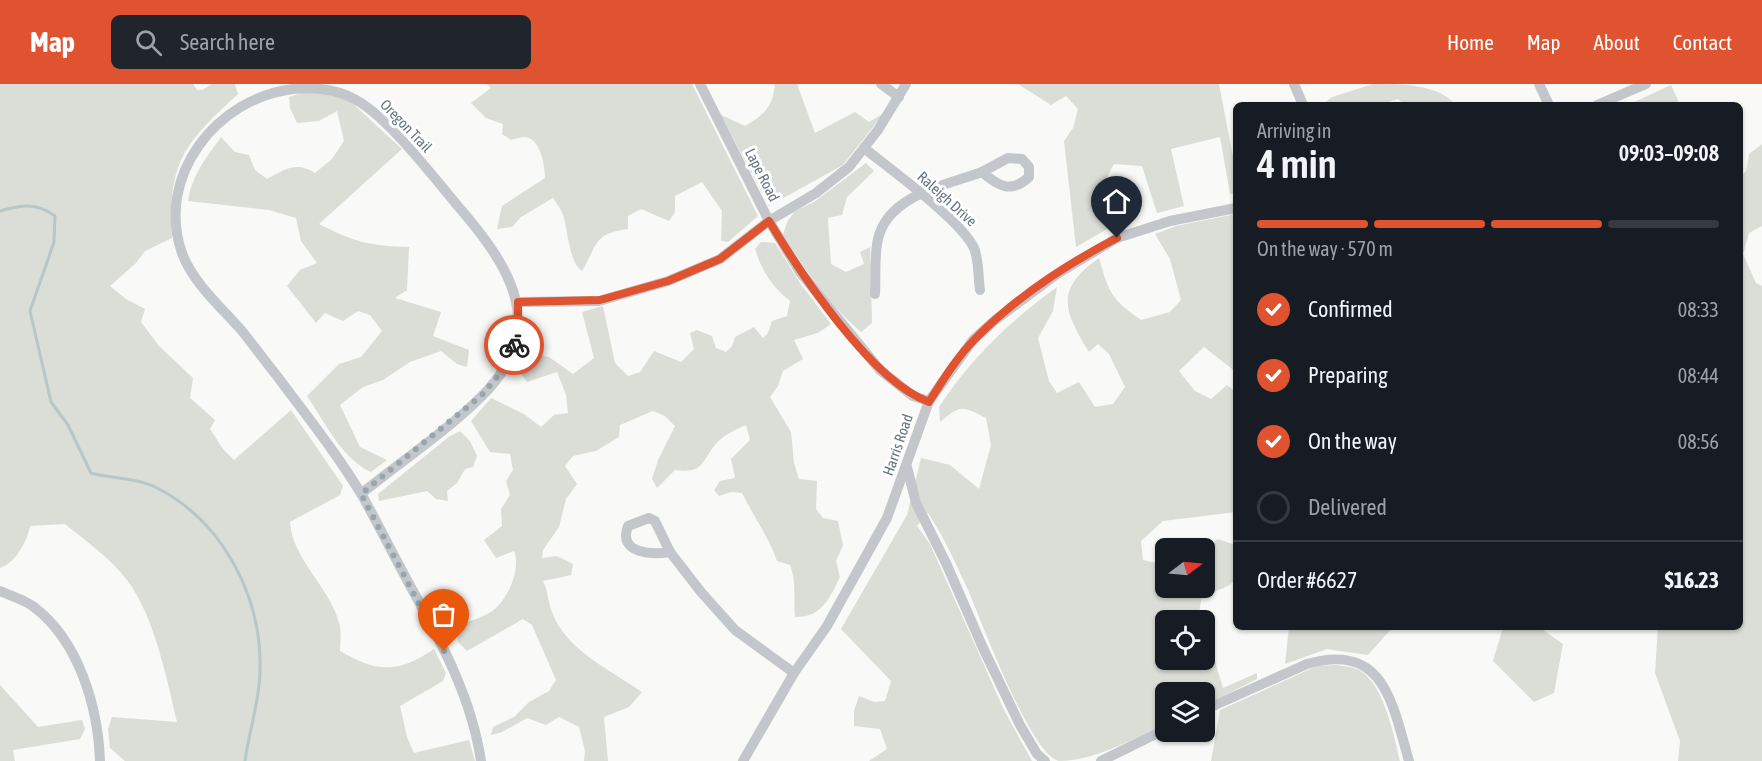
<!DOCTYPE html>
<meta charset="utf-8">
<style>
:root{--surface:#171b24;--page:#20242c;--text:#f1f3f6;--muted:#9ea1a6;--line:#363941;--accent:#e05330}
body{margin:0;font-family:"Asap Condensed",sans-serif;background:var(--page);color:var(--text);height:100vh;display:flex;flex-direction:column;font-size:22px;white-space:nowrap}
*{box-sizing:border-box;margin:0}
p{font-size:20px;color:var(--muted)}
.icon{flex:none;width:33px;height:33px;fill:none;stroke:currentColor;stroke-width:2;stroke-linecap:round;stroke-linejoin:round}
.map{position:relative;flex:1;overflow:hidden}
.sheet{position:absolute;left:1233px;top:18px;width:510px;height:528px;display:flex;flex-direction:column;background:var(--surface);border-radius:9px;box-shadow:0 2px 4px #0004}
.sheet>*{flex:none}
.needle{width:39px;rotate:74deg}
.fabs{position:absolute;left:1155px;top:454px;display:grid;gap:12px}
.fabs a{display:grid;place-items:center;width:60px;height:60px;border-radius:9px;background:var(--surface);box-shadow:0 2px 4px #0004;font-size:30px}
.pin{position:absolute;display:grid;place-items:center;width:51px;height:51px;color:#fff;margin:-62px -26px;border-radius:50% 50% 50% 0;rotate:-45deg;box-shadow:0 0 6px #0007}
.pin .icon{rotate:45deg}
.courier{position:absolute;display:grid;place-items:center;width:60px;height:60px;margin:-30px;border:4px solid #e05330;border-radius:50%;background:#fff;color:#222;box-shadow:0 2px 8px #0007}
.overview em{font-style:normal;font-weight:600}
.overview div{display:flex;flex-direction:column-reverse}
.overview{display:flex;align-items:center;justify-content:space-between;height:102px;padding:0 24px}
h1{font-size:39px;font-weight:600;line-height:45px}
.bar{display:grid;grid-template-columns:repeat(4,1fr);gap:9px 6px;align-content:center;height:72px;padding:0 24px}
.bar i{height:8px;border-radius:4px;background:var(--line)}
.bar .on{background:var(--accent)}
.bar p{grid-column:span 4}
.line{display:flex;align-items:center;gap:15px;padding:0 24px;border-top:2px solid var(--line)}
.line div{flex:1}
ol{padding:0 24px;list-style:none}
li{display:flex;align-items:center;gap:18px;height:66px}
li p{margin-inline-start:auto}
li .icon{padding:6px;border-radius:50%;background:var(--accent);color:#fff;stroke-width:4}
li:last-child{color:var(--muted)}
li i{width:33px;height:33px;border:3px solid var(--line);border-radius:50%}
header{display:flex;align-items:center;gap:36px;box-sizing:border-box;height:84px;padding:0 30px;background:var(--accent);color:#fff}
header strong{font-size:28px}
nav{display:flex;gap:33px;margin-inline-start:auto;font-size:21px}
.search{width:420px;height:54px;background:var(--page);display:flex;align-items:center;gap:15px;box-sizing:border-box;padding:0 21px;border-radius:9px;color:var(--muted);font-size:22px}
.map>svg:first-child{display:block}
.green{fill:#daded6}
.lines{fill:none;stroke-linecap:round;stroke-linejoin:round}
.stream{stroke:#b8c6c9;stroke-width:3}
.minor{stroke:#c3c7cb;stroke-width:10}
.done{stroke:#99a4ab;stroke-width:6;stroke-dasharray:0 10.8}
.route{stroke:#e05330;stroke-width:8}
.labels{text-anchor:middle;stroke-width:6;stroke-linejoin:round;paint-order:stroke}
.street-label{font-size:15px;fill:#657682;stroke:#fff}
</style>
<header>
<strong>Map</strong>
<div class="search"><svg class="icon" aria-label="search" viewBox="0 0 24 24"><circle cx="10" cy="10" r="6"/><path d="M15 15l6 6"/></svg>Search here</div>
<nav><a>Home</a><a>Map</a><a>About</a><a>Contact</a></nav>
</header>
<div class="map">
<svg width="1762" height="677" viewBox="0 0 1762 677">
<rect width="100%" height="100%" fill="#f9f9f7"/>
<!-- green -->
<g class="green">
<path d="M0,0H193L197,6H202L212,0H235L238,10C183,61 168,78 172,154L145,167L136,179L110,202L126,215L145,225L141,238L159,262L193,294L190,314L215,336L210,345L223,365L234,376L291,326L343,402L340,411L290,438C292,475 330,503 339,539C342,547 340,559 340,567C377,589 399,589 434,565L446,589L443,597L400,622L407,653L414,669L469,656L475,677H125L110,664L108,645L112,633L177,638C167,595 154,531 127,496C110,474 86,457 65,440L30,442C27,457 16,479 0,484Z"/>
<path d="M487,0H692L758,132L728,158L721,157L722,127L702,98L675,112V128L669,137L641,125L628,132V145C592,150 598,161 582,187C569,179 568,146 563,131C561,125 557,120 553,114L521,133L512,143L497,145L502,122L545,94C545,82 541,55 525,53C521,53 515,55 511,56L502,50L503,40L486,34L471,19L491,4Z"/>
<path d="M775,0H797L815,49L855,28L869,38L884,29L843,81L769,122L721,31L745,42C764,31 773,23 775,0Z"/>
<path d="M1219,0L1236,88V109L1230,110L1220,53L1171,65L1184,122L1157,129L1142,82L1114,80L1095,115L1109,144L1076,163L1064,57L1073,44L1078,25L1066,12L1051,21L1018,0Z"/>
<path d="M1373,0C1400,0 1440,0 1455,21H1405L1398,15L1377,21H1322L1332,13Z"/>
<path d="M1671,1L1680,21H1633L1632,19Z"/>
<path d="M304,8H322L349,16L402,65L319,140C354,158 370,162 409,163L407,206L395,214L441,228L433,252L469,266L467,283L457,280L441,267L410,278L383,296L363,303L340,321L360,363L387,376L371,388C341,374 325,338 307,312L339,280L361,273L382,247L370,231L358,227L343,237L325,229L316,239L287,202L300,186L317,179L301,157L296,134L269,126L188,117C192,91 206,74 221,53L235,68L249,71L255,86L267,95C285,85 297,77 315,89L332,75L344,57L337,27L319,37L297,39L290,24L289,13Z"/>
<path d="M1762,60V142L1749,149L1743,170L1756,199L1762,202V677H1678L1680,657L1655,589L1658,543H1740V94L1746,87L1749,70Z"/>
<path d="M866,79L874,87L847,113L842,131L828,134L831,180L846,188L864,180L860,168L870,163L872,239L861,248C829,220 805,187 783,151L787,138L795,127L814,118Z"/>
<path d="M1236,130V288L1204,263L1179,287L1195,307L1211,315L1227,301L1236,308V428L1163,437L1141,457L1143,476L1165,481L1166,504H1204V465H1201L1218,455L1235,461C1241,499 1237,501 1202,511L1199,529L1202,537H1166V576H1204L1205,545L1223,604L1257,589V595L1205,621L1204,609H1166L1165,640C1135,654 1095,677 1059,677C1031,672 981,536 968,506C956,480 944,453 928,429L917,442L930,460L1004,626L1032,677H869L887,665L880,645L854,642V627L859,612L874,618L885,617L891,597L841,545L907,431L921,374L950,381L979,405L991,361L986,334C962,322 961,320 940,338L939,323C971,274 1010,237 1057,203L1053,227L1038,254L1049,297L1057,309L1079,298L1095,323L1113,320L1125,303L1109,270L1098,260L1089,268C1063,226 1055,205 1099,174C1109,209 1111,215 1141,236L1170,228L1181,216L1170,175L1155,150L1176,142Z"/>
<path d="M761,158L775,159L800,199L831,240L818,249L794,256L803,275L783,287L778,302L770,313L791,348L794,379L799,395L817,397L816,425L823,434L838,437L843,461L836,477L840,493C830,514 821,534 795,533C793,514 797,499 790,481L777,477C769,453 753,432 742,409L731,408L719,412L714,406L720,397L735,394L731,375L750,356L746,341C738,345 727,349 721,355C701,372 708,391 675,386L657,404L652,395L658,376L675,342L665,332L653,327L620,341L619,353L596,367L573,372L565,382L577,400L566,415L559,443L543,466L542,474L557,472L573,480L571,491L543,497C548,507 548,518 552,528C566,566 610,586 642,608L629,623L604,633L608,677H584L585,667L579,643L559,633L546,641L527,634L502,648L491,651L493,643L514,633L529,618L549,607L556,596L532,541L523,535L467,567L458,558L457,544C468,536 487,533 496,524C509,512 521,484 514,467L496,474L484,456L502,442L501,425L510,411L506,397L513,386L510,370L490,368L471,337L491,314L524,330L541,343L554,331L568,329L566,311L557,288L527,298L518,285L523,268L549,273L573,290L594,274L582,228L603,222L615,279L628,292L640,288L654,267L681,278L694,265L690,249L697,246L712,252L716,264L726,268L732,262L735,253L754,243L763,254L768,249L772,237L787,232L790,217C772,203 762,187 755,165Z"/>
<path d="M460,347L470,357L477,372L473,383L465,385L457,399L447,407L448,417L436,415L427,407L379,417L378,410L450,352Z"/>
<path d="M1289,543H1393L1368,571L1327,565L1285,580Z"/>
<path d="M1503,543L1543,546L1563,560L1554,609L1534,618L1493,577Z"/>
<path d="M1336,581C1341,582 1348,582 1354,584C1383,593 1394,652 1400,677H1211L1220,626L1317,582Z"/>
<path d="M0,601L38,643L82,636L85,645L80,655L13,666L15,677H0Z"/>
</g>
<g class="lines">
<!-- stream -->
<path class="stream" d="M0,127C21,121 36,118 55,132L54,158L30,227L51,318L68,341L91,389C113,395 134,393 153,402C222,435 262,512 260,586C260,616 249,647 245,677"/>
<!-- minor -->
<g class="minor">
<path d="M700,0L769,137L800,188L880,286L913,312L929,317"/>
<path d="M881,0L899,13"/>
<path d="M1294,0L1303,21"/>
<path d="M1539,0L1549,21"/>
<path d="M1597,21L1646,0"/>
<path d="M864,64C891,86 961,136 974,164C979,176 978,193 980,206"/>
<path d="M1008,74L1022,75L1029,83V93C1011,110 998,102 982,88Z"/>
<path d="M875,210C876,193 874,172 878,155C888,111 946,101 982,88"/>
<path d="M518,218L599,217L668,197L720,175L769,137L816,109L849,83L878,46L906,0"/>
<path d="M907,383L916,419L946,479L983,564L1020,641L1037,670L1045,677"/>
<path d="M361,410C399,379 448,346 482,312C551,243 509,181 457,121C439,99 421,77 402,56C368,20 346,0 293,5C217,14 155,92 182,169C193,199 221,223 242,247C254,262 265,277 277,292C306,331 338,371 363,413C380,444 396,476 413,507C443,561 472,616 481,677"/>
<path d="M649,434L655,437L670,468C653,471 617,470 628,442Z"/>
<path d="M670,468L701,508L735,546L794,589"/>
<path d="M0,507C11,512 25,516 34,523C79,557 98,623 100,677"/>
<path d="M1204,626L1307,580C1384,558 1392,618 1409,677"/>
<path d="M743,677L794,589L827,542L887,434L929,317L973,256L994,237L1057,190L1117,154L1170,137L1236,124"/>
<path d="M1101,677L1166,645"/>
</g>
</g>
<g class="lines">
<!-- done -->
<path class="done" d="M444,567L361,410L482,311L503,286L514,261"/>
<!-- route -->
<path class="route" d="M514,261L518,241V218L600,216L668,197L720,175L769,137C801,190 871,297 929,318C943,296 957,273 975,255C1015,214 1067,180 1117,154"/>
</g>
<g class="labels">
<!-- street labels -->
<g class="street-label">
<text transform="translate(406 42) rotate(46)" y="5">Oregon Trail</text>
<text transform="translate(762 91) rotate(63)" y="5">Lape Road</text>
<text transform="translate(947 115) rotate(42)" y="5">Raleigh Drive</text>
<text transform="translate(898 361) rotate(-71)" y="5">Harris Road</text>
</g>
</g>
</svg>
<div class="fabs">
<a><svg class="needle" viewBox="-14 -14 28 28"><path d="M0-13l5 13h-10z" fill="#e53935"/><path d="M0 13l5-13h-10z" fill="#9ea1a6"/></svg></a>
<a><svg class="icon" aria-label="locate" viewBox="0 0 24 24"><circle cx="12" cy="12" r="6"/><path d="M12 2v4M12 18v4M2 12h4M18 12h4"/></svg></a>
<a><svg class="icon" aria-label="layers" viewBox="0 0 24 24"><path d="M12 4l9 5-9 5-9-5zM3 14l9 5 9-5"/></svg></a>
</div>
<div class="pin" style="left:444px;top:567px;background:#ea580c"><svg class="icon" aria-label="bag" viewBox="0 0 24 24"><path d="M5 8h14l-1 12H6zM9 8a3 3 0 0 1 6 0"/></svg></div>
<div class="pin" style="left:1117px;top:154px;background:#1f2937"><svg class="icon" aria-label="home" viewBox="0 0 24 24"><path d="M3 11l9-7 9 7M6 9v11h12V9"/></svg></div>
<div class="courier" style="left:514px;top:261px"><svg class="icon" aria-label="bike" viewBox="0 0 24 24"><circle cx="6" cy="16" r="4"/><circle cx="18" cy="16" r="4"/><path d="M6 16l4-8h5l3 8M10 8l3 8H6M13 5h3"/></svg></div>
<section class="sheet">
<div class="overview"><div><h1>4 min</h1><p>Arriving in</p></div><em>09:03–09:08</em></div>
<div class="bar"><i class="on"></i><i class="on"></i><i class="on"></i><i></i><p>On the way · 570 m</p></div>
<ol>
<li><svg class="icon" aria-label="check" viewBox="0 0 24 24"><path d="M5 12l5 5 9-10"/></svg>Confirmed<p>08:33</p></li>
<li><svg class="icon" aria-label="check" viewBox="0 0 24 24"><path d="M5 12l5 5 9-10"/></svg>Preparing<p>08:44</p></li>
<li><svg class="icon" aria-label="check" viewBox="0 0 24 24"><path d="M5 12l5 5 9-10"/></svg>On the way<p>08:56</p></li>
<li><i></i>Delivered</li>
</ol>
<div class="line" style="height:78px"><div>Order #6627</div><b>$16.23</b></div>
</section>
</div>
